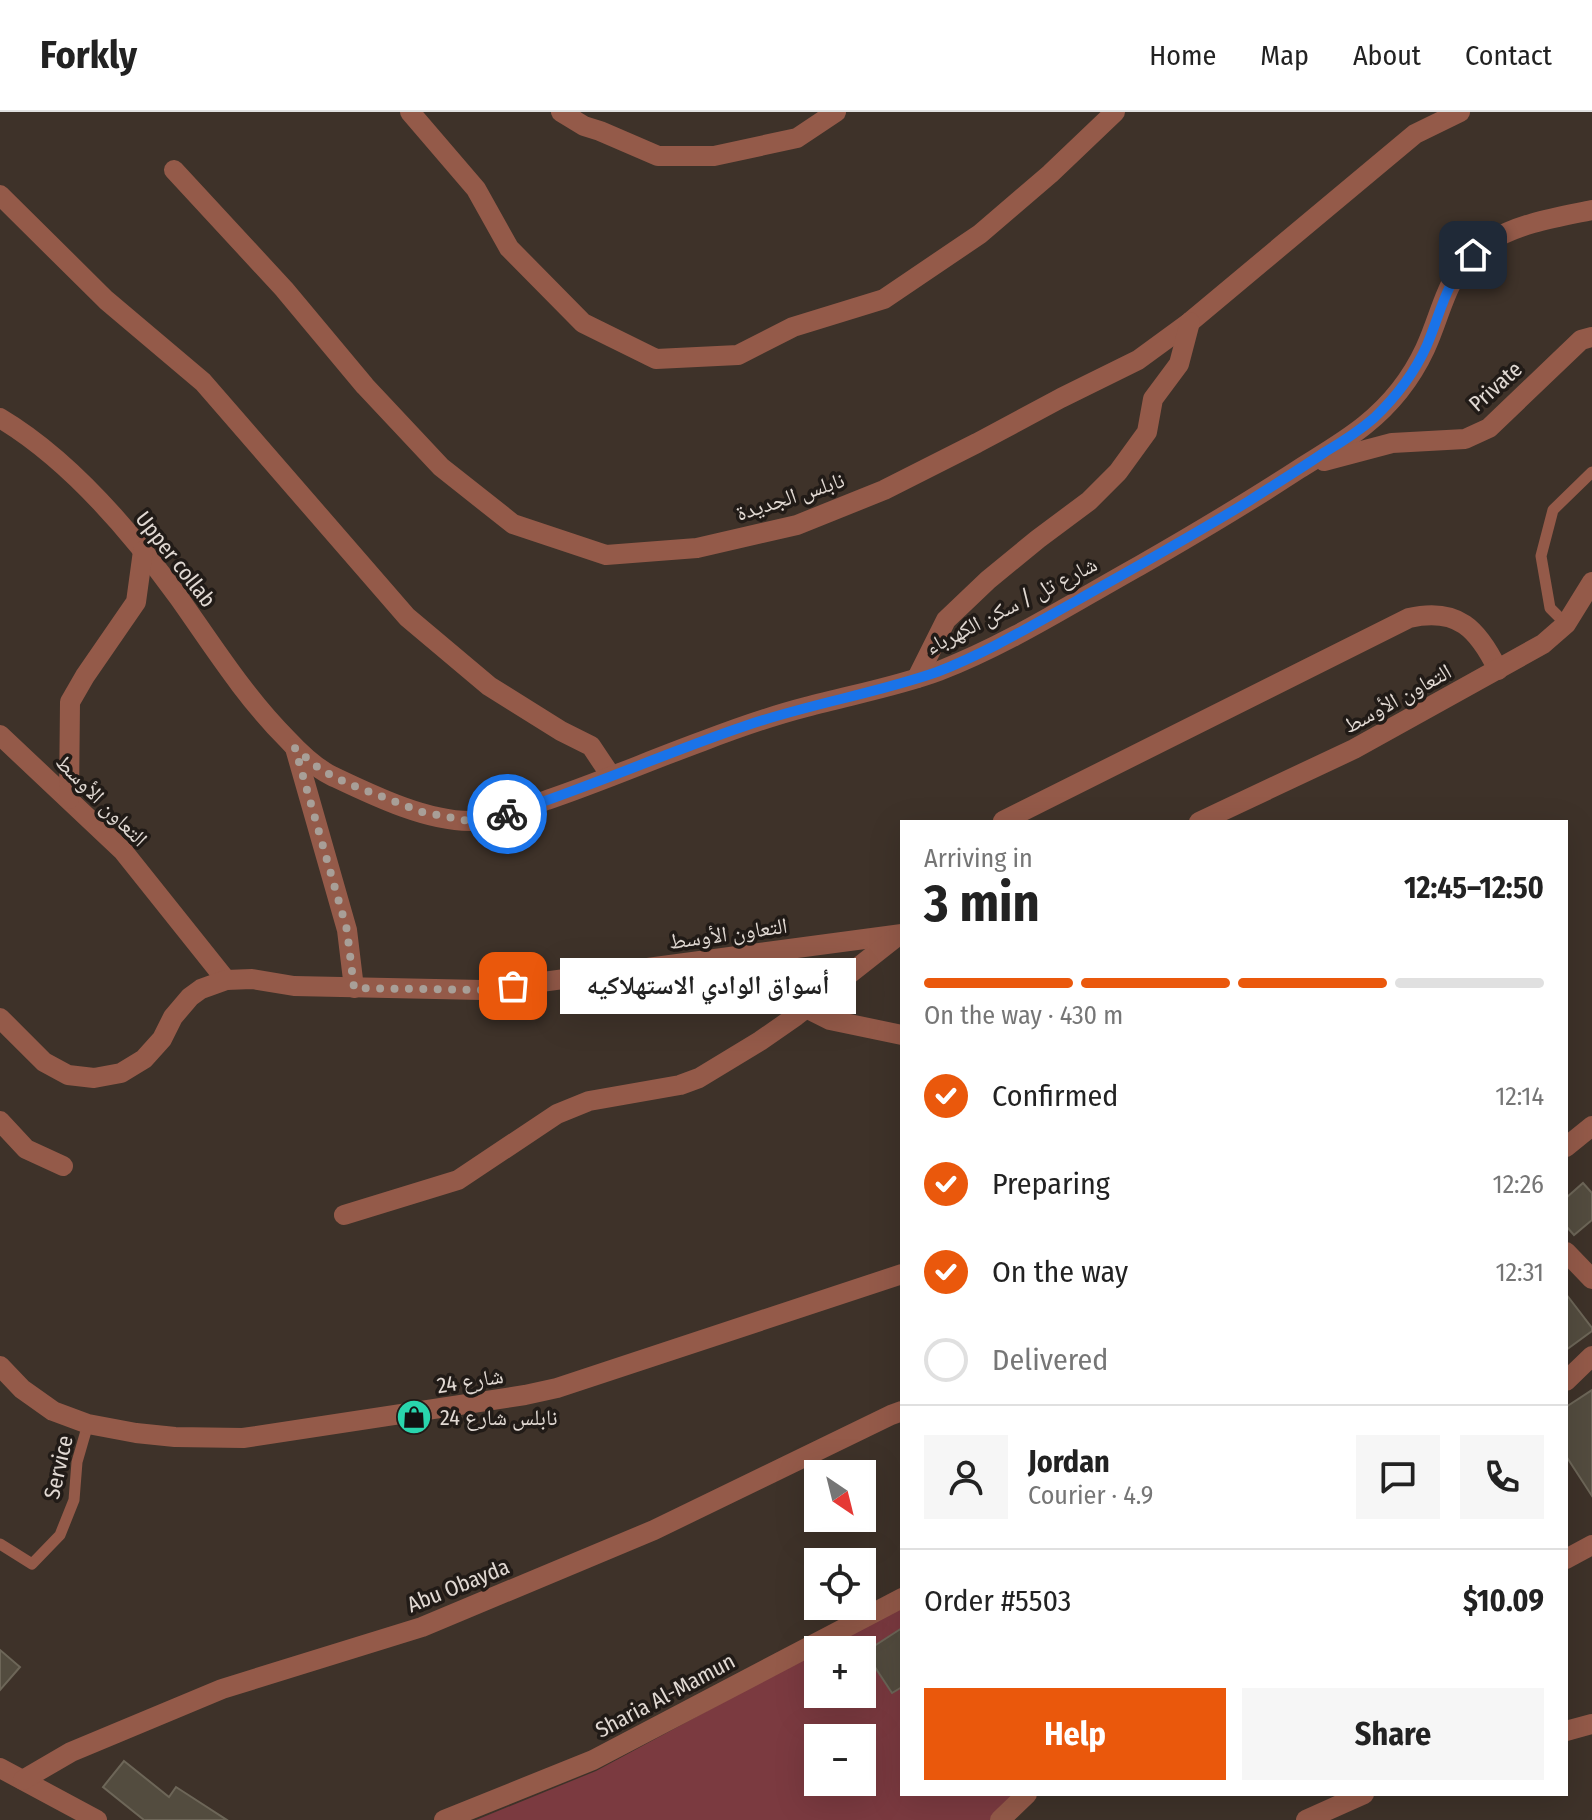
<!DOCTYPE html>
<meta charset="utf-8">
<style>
:root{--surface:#fff;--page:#f6f6f6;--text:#222;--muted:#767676;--line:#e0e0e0;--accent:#ea580c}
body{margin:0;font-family:"Fira Sans Condensed","Noto Naskh Arabic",sans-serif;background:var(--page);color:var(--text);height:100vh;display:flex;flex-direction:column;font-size:30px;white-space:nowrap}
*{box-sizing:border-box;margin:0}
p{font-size:26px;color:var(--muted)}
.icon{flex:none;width:44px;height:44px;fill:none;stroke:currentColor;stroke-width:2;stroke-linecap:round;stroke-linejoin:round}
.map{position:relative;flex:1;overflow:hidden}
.side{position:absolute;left:900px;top:708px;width:668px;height:976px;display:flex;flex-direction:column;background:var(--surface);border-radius:0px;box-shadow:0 8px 32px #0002}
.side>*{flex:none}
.needle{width:52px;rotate:145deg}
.tools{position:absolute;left:804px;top:1348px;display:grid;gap:16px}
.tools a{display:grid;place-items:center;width:72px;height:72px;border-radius:0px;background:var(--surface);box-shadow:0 8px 32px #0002;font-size:40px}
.pin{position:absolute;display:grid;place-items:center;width:68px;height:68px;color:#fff;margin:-34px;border-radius:16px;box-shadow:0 4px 12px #0006}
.courier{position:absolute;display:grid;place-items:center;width:80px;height:80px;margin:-40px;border:6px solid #1a73e8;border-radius:50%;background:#fff;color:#222;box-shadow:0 2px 10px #0007}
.bubble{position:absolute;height:56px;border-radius:0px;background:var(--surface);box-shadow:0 8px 32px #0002;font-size:26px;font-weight:700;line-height:56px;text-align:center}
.head em{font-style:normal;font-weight:700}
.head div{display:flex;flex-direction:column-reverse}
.head{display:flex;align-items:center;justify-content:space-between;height:136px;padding:0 24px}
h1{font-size:52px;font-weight:700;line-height:60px}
.bar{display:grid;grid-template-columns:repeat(4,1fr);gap:12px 8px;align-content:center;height:96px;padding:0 24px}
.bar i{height:10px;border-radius:6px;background:var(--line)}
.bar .selected{background:var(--accent)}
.bar p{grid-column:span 4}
.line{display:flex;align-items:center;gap:20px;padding:0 24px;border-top:2px solid var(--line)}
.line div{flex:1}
.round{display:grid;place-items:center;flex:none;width:84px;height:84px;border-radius:0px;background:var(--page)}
ol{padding:0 24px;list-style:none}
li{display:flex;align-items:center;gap:24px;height:88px}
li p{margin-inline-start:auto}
li .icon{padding:8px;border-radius:50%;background:var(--accent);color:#fff;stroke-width:4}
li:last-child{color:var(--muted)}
li i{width:44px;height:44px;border:4px solid var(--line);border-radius:50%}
.primary-button{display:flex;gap:16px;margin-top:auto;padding:16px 24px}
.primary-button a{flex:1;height:92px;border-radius:0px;background:var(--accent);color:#fff;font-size:32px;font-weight:700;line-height:92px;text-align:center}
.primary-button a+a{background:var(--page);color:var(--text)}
header{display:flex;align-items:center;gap:48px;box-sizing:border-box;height:112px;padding:0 40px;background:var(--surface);border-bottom:2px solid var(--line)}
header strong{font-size:38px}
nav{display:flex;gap:44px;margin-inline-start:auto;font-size:28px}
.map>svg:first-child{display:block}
.green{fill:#7b3a40;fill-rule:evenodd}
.building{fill:#534c3f;stroke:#6d6658;stroke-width:2}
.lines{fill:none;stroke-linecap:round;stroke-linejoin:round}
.service{stroke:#945a49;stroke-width:11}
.minor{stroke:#945a49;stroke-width:20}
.done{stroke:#a89f98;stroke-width:8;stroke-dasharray:0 14.4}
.route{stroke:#1a73e8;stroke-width:10}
.labels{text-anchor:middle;stroke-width:7;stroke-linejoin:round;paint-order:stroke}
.street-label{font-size:22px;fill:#e1d9d3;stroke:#211b17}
.poi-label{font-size:22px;fill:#e1d9d3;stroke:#211b17;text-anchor:start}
</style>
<header>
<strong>Forkly</strong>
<nav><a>Home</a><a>Map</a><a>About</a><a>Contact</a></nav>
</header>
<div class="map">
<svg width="1592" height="1708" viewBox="0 0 1592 1708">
<rect width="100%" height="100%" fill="#3e3229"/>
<!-- green -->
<path class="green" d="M902,1495V1682H1016L991,1708H476L596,1659L818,1539V1582H862V1538H821ZM818,1626H862V1670H818Z"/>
<!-- building -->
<g class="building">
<path d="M1583,1071L1592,1081V1108L1574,1123L1566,1114V1086Z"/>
<path d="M1566,1182L1592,1216V1219L1566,1238Z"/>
<path d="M1592,1278V1384L1566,1344V1295Z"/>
<path d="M902,1516V1575L892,1581L865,1540Z"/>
<path d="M0,1538L20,1555L0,1578Z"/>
<path d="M124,1649L169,1685L176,1675L227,1708H144L103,1675Z"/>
</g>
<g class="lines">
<!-- service -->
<g class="service">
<path d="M1566,512L1550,496L1541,444L1553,398L1592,360"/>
<path d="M0,1432L32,1452L60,1423L74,1388L77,1350L88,1312"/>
</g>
<!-- minor -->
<g class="minor">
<path d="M410,0L476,77L509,136L583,211L656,247L738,243L793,215L884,187L980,122L1050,62L1115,0"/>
<path d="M561,0L584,14L600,19L658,44H714L797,26L836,0"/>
<path d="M174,58L284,177L365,274L441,355L513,412L606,443L697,436L797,413L884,378L977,331L1061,286L1138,248L1190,210L1415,22L1460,0"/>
<path d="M0,83L106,188L203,270L407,505L489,574L561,619L591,634L611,664"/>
<path d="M0,306C69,347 132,421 179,486C213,534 245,585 287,627C300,641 314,655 332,664C372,683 427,710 472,709C497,709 523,697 547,688C600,670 651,648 703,629C737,616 771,604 806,595C850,583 896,575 939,559C1009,532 1074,490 1139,454C1193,423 1247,391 1299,357C1321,343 1344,330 1365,313C1390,293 1411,267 1425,237C1445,194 1445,158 1489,130C1519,111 1558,105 1592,98"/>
<path d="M1324,349L1392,331L1465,327L1489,316L1581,228L1592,225"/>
<path d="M917,566L946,508L988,468L1038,427L1089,389L1118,360L1147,320L1153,287L1179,252L1190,210"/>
<path d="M0,623L123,739L226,868"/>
<path d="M295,636L347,818L354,876"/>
<path d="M69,687L70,590L85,564L136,490L143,439"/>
<path d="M1003,709L1409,506C1458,495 1478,517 1498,558"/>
<path d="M1199,710L1354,637L1543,532L1566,512L1592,470"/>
<path d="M806,896L830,908L902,923"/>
<path d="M0,906L44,950L68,963L94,966L121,961L144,947L162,927L173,905L190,885L201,877L226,868L252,867L294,874L482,878L902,822"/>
<path d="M0,1009L26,1037L63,1054"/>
<path d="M1566,1035L1592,1014"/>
<path d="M344,1103L458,1068L557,1002L589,989L680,973L699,966L760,929L796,904L899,823"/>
<path d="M1566,1140L1592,1167"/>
<path d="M0,1254L22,1277L53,1299L88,1312L136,1321L175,1325L243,1326L525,1283L557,1276L902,1162"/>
<path d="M1566,1269L1592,1244"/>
<path d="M1566,1447L1592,1433"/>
<path d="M1566,1619L1592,1612"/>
<path d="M0,1656L97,1708"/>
<path d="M23,1668L71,1640L222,1577L422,1515L654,1418L891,1303L902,1299"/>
<path d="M444,1708L593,1648L902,1486"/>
<path d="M1000,1708L1027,1682"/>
<path d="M1306,1708L1364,1682"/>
</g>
</g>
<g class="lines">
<!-- done -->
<path class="done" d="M507,702L489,707L469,709L422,700L349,672L321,658L295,636L347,818L354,876L482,878L513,874"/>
<!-- route -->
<path class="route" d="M507,702C588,676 665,641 745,614C808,592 874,582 937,560C986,541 1031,514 1076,489C1134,456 1192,424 1249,389C1274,373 1300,357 1325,340C1342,330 1359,319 1374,306C1396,285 1415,260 1427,233C1441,200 1446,168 1473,143"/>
</g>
<!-- icons -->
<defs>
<g id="shop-disc" transform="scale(1.8)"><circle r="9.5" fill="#29d5ad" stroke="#211b17"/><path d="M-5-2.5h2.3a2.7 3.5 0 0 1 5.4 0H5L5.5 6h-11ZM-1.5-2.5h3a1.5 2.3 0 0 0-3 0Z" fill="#111"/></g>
</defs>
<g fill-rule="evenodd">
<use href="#shop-disc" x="414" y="1305"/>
</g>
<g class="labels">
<!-- street labels -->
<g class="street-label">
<text transform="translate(1495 274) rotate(-42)" y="8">Private</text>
<text transform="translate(790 384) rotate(-18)" y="8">نابلس الجديدة</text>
<text transform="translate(176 447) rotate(52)" y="8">Upper collab</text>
<text transform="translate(1011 493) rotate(-27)" y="8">شارع تل / سكن الكهرباء</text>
<text transform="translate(1397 586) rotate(-29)" y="8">التعاون الأوسط</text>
<text transform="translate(102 688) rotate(45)" y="8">التعاون الأوسط</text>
<text transform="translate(728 821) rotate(-8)" y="8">التعاون الأوسط</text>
<text transform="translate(470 1268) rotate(-9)" y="8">شارع 24</text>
<text transform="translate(58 1355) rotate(-77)" y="8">Service</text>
<text transform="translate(458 1473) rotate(-22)" y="8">Abu Obayda</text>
<text transform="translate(665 1583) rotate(-28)" y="8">Sharia Al-Mamun</text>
</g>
<!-- poi labels -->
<g class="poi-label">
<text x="440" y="1313">نابلس شارع 24</text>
</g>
</g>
</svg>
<div class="tools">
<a><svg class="needle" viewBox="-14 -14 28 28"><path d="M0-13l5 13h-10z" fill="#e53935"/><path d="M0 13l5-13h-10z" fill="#767676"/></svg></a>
<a><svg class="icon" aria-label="locate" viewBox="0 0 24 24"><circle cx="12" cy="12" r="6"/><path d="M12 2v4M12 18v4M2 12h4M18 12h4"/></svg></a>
<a>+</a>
<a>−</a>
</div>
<div class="pin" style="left:513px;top:874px;background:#ea580c"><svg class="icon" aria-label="bag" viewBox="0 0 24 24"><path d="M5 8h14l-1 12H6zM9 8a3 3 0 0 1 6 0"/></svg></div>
<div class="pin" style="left:1473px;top:143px;background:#1f2937"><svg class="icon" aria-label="home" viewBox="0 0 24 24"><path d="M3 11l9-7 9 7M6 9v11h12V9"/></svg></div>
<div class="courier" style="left:507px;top:702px"><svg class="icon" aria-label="bike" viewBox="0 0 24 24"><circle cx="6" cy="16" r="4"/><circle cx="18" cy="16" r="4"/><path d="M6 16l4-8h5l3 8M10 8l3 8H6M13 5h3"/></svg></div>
<div class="bubble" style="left:560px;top:846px;width:296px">أسواق الوادي الاستهلاكيه</div>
<section class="side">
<div class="head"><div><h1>3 min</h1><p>Arriving in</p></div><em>12:45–12:50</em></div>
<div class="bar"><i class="selected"></i><i class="selected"></i><i class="selected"></i><i></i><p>On the way · 430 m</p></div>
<ol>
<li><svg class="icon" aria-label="check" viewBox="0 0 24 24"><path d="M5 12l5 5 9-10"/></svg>Confirmed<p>12:14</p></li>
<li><svg class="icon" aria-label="check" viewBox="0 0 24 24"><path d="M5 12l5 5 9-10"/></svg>Preparing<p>12:26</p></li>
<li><svg class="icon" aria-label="check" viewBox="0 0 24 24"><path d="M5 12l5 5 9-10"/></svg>On the way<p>12:31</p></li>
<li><i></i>Delivered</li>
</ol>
<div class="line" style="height:144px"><a class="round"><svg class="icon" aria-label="person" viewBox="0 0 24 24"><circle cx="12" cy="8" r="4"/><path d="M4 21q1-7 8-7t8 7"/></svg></a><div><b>Jordan</b><p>Courier · 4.9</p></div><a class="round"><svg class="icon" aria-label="chat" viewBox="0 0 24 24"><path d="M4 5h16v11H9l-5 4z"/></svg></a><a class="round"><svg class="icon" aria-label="phone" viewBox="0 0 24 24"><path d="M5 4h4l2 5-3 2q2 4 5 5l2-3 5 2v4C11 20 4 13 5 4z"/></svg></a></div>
<div class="line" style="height:104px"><div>Order #5503</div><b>$10.09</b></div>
<div class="primary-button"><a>Help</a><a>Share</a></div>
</section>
</div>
